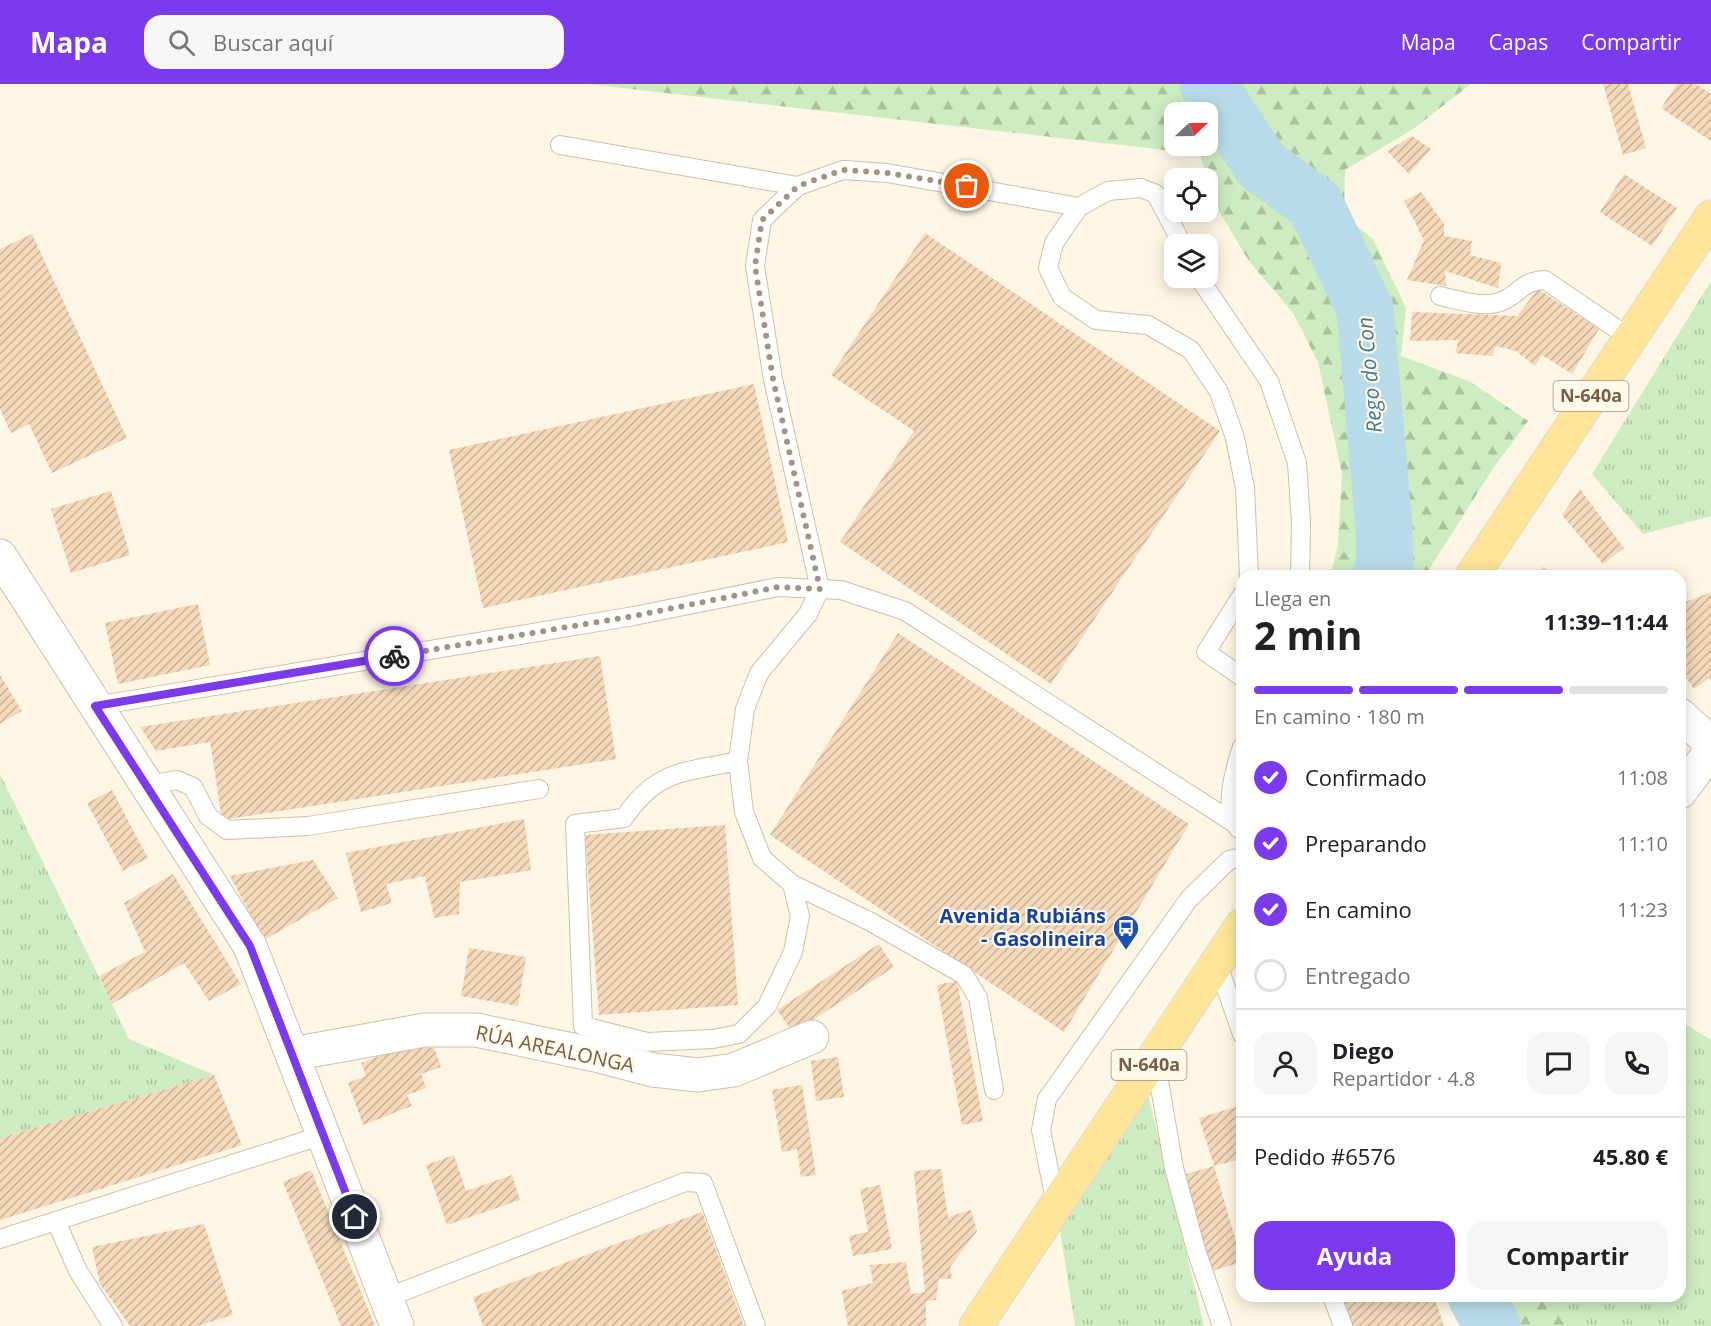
<!DOCTYPE html>
<html lang="es">
<meta charset="utf-8">
<style>
:root{--surface:#fff;--page:#f6f6f6;--text:#202124;--muted:#757577;--line:#e0e0e0;--accent:#7c3aed}
body{margin:0;font-family:"Open Sans",sans-serif;background:var(--page);color:var(--text);height:100vh;display:flex;flex-direction:column;font-size:22px;white-space:nowrap}
*{box-sizing:border-box;margin:0}
p{font-size:20px;color:var(--muted)}
.icon{flex:none;width:33px;height:33px;fill:none;stroke:currentColor;stroke-width:2;stroke-linecap:round;stroke-linejoin:round}
.map{position:relative;flex:1;overflow:hidden}
.drawer{position:absolute;left:1236px;top:486px;width:450px;height:732px;display:flex;flex-direction:column;background:var(--surface);border-radius:18px;box-shadow:0 3px 15px #0003}
.drawer>*{flex:none}
.needle{width:39px;rotate:68deg}
.tools{position:absolute;left:1164px;top:18px;display:grid;gap:12px}
.tools a{display:grid;place-items:center;width:54px;height:54px;border-radius:12px;background:var(--surface);box-shadow:0 3px 15px #0003;font-size:30px}
.pin{position:absolute;display:grid;place-items:center;width:51px;height:51px;color:#fff;margin:-26px;border:3px solid #fff;border-radius:50%;box-shadow:0 2px 6px #0007}
.courier{position:absolute;display:grid;place-items:center;width:60px;height:60px;margin:-30px;border:4px solid #7c3aed;border-radius:50%;background:#fff;color:#222;box-shadow:0 2px 8px #0007}
.head em{font-style:normal;font-weight:700}
.head div{display:flex;flex-direction:column-reverse}
.head{display:flex;align-items:center;justify-content:space-between;height:102px;padding:0 18px}
h1{font-size:39px;font-weight:700;line-height:45px}
.bar{display:grid;grid-template-columns:repeat(4,1fr);gap:9px 6px;align-content:center;height:72px;padding:0 18px}
.bar i{height:8px;border-radius:4px;background:var(--line)}
.bar .selected{background:var(--accent)}
.bar p{grid-column:span 4}
.line{display:flex;align-items:center;gap:15px;padding:0 18px;border-top:2px solid var(--line)}
.line div{flex:1}
.round{display:grid;place-items:center;flex:none;width:63px;height:63px;border-radius:18px;background:var(--page)}
ol{padding:0 18px;list-style:none}
li{display:flex;align-items:center;gap:18px;height:66px}
li p{margin-inline-start:auto}
li .icon{padding:6px;border-radius:50%;background:var(--accent);color:#fff;stroke-width:4}
li:last-child{color:var(--muted)}
li i{width:33px;height:33px;border:3px solid var(--line);border-radius:50%}
.cta{display:flex;gap:12px;margin-top:auto;padding:12px 18px}
.cta a{flex:1;height:69px;border-radius:18px;background:var(--accent);color:#fff;font-size:24px;font-weight:700;line-height:69px;text-align:center}
.cta a+a{background:var(--page);color:var(--text)}
header{display:flex;align-items:center;gap:36px;box-sizing:border-box;height:84px;padding:0 30px;background:var(--accent);color:#fff}
header strong{font-size:28px}
nav{display:flex;gap:33px;margin-inline-start:auto;font-size:21px}
.search{width:420px;height:54px;background:var(--page);display:flex;align-items:center;gap:15px;box-sizing:border-box;padding:0 21px;border-radius:18px;color:var(--muted);font-size:22px}
.map>svg:first-child{display:block}
.grass{fill:url(#grass-tufts)}
.forest{fill:url(#forest-firs);fill-rule:evenodd}
.lines{fill:none;stroke-linecap:round;stroke-linejoin:round}
.river{stroke:#b7dbe8;stroke-width:57}
.building{fill:url(#building-hatch)}
.service-casing{stroke:#cfbfaa;stroke-width:20}
.minor-casing{stroke:#cfbfaa;stroke-width:35}
.primary-casing{stroke:#ded8d3;stroke-width:35}
.service{stroke:#fff;stroke-width:18}
.minor{stroke:#fff;stroke-width:33}
.primary{stroke:#ffe599;stroke-width:33}
.done{stroke:#a6937f;stroke-width:6;stroke-dasharray:0 10.8}
.route{stroke:#7c3aed;stroke-width:8}
.labels{text-anchor:middle;stroke-width:4.5;stroke-linejoin:round;paint-order:stroke}
.shield{fill:#fff9eb;stroke:#a08c79;stroke-width:1.5}
.shield-label{font-size:18px;font-weight:bold;fill:#775e48}
.transit-label{font-size:20px;font-weight:bold;fill:#164399;stroke:#fff9eb;text-anchor:end}
.street-label{font-size:20px;fill:#775e48;stroke:#fff9eb}
.water-label{font-size:21px;font-style:italic;fill:#41778c;stroke:#fff9eb}
</style>
<header>
<strong>Mapa</strong>
<div class="search"><svg class="icon" aria-label="search" viewBox="0 0 24 24"><circle cx="10" cy="10" r="6"/><path d="M15 15l6 6"/></svg>Buscar aquí</div>
<nav><a>Mapa</a><a>Capas</a><a>Compartir</a></nav>
</header>
<div class="map">
<svg width="1711" height="1242" viewBox="0 0 1711 1242">
<defs>
<pattern id="grass-tufts" width="24" height="20" patternUnits="userSpaceOnUse" patternTransform="scale(1.5)"><rect width="24" height="20" fill="#ceecc1"/><path d="M3 7l-1-3M5 7V3M7 7l1-3M15 17l-1-3M17 17v-4M19 17l1-3" fill="none" stroke="#acc29f"/></pattern>
<pattern id="forest-firs" width="22" height="20" patternUnits="userSpaceOnUse" patternTransform="scale(1.5)"><rect width="22" height="20" fill="#ceecc1"/><path d="M5 1l3.5 6h-7zM16 11l3.5 6h-7z" fill="#acc29f"/></pattern>
<pattern id="building-hatch" width="6" height="6" patternUnits="userSpaceOnUse" patternTransform="scale(1.5)"><rect width="6" height="6" fill="#f4d8ba"/><path d="M-1 1l2-2M0 6l6-6M5 7l2-2" fill="none" stroke="#cab299"/></pattern>
</defs>
<rect width="100%" height="100%" fill="#fdf6e4"/>
<!-- grass -->
<g class="grass">
<path d="M1711,197V432L1643,450L1592,390Z"/>
<path d="M0,690L129,955L214,991L0,1054Z"/>
<path d="M1685,940L1711,956V1242H1577L1554,1212H1680V945Z"/>
<path d="M1143,990L1204,1242H1075L1056,1121Z"/>
</g>
<!-- forest -->
<g class="forest">
<path d="M588,0H1471L1413,45L1345,86L1344,132L1373,155L1406,224L1401,272L1471,298L1528,337L1494,383L1425,492H1330L1338,461L1342,390L1318,278L1293,229L1249,177L1214,119L1200,70ZM1208,28V62H1174V28Z"/>
<path d="M1476,1212H1554L1577,1242H1492Z"/>
</g>
<g class="lines">
<!-- river -->
<g class="river">
<path d="M1208,0L1261,81L1315,120L1365,225L1384,443L1385,481L1380,492"/>
<path d="M1476,1212L1492,1242"/>
</g>
</g>
<!-- building -->
<g class="building">
<path d="M1603,0H1628L1646,64L1623,71Z"/>
<path d="M1677,0H1696L1711,10V57L1661,24Z"/>
<path d="M1412,52L1431,65L1409,90L1387,67Z"/>
<path d="M1624,90L1677,124L1652,162L1600,128Z"/>
<path d="M1421,108L1444,140V152L1472,157L1470,171L1501,179L1498,204L1445,187L1446,202L1407,196L1424,156L1404,117Z"/>
<path d="M925,149L1220,347L1051,600L840,458L914,347L831,291Z"/>
<path d="M32,150L127,354L52,389L29,340L11,349L0,325V165Z"/>
<path d="M1538,205L1599,245L1572,290L1542,271L1535,282L1516,267L1496,262L1492,272L1455,269L1459,256L1410,257L1412,228L1517,232Z"/>
<path d="M754,300L788,458L483,524L449,366Z"/>
<path d="M1580,405L1624,464L1603,480L1562,431Z"/>
<path d="M111,407L130,471L71,489L51,425Z"/>
<path d="M1543,483L1558,492H1537Z"/>
<path d="M1711,508V597L1709,594L1694,605L1680,586V520Z"/>
<path d="M198,520L210,581L118,600L105,539Z"/>
<path d="M898,549L1189,740L1064,948L770,751Z"/>
<path d="M600,572L616,675L222,736L210,658L156,667L140,643Z"/>
<path d="M0,591L22,627L0,640Z"/>
<path d="M112,706L148,774L123,787L87,719Z"/>
<path d="M524,735L531,786L460,798L459,830L434,834L425,792L386,800L392,819L361,828L346,769Z"/>
<path d="M725,741L738,921L599,931L585,751Z"/>
<path d="M313,776L338,814L264,856L230,792Z"/>
<path d="M173,790L241,900L209,917L184,879L112,920L99,892L145,868L124,819Z"/>
<path d="M879,860L894,883L793,949L777,926Z"/>
<path d="M469,864L526,873L518,922L461,912Z"/>
<path d="M957,897L983,1037L962,1041L937,901Z"/>
<path d="M408,961L434,964L441,983L421,990L426,1004L407,1011L412,1022L363,1041L348,999L366,992L361,979Z"/>
<path d="M838,973L844,1013L816,1017L811,977Z"/>
<path d="M214,991L242,1061L0,1136V1054Z"/>
<path d="M802,1001L816,1091L801,1093L797,1065L782,1068L772,1006Z"/>
<path d="M1242,1021V1075L1214,1082L1199,1034Z"/>
<path d="M454,1071L466,1107L512,1091L520,1116L447,1141L426,1081Z"/>
<path d="M1214,1082L1242,1178L1212,1187L1183,1091Z"/>
<path d="M941,1085L948,1133L971,1126L977,1147L950,1183L952,1195L939,1194L936,1216L926,1217V1242H848L842,1207L873,1199L870,1181L906,1178L911,1210L925,1208L914,1087Z"/>
<path d="M311,1086L375,1242H341L283,1098Z"/>
<path d="M880,1101L892,1165L853,1172L849,1152L868,1148L860,1105Z"/>
<path d="M702,1128L744,1242H483L473,1213Z"/>
<path d="M204,1140L233,1231L197,1242H130L100,1200L92,1163Z"/>
<path d="M1340,1212H1434L1444,1242H1350Z"/>
</g>
<g class="lines">
<!-- service casing -->
<g class="service-casing">
<g id="service">
<path d="M560,61L798,102"/>
<path d="M1182,160L1156,110L1141,104L1108,107L1079,123L1054,159L1048,184L1062,213L1096,236L1148,241L1191,266L1219,308L1235,354L1245,404L1249,492"/>
<path d="M1199,194L1269,297L1297,379L1301,439L1300,492"/>
<path d="M1440,212C1458,216 1483,224 1500,218C1520,211 1520,197 1545,196L1630,254"/>
<path d="M1242,511L1206,568L1242,593"/>
<path d="M95,622L634,532L778,503L841,506L905,527L1234,739"/>
<path d="M738,677C684,689 657,685 624,734L575,740L583,942L647,958L713,955L739,950L767,922L793,868L800,832L792,800"/>
<path d="M147,701L177,696L193,703L208,732L227,746L308,742L539,705"/>
<path d="M1239,745C1222,727 1235,684 1242,663"/>
<path d="M1217,878L1242,950"/>
<path d="M1155,974L1174,1084L1196,1166L1222,1242"/>
<path d="M994,1006L978,914L964,891L871,838L792,800L762,774L744,728L738,677L745,625L759,589L808,530L820,505L773,295L755,182L762,136L798,102L843,86L887,89L1079,123"/>
<path d="M1056,1121L1041,1046L1047,1015L1189,815L1229,776L1242,773"/>
<path d="M56,1137L78,1187L113,1242"/>
<path d="M0,1155L323,1051"/>
<path d="M1332,1212L1343,1242"/>
<path d="M386,1214L685,1098L703,1099L756,1242"/>
</g>
</g>
<!-- minor casing -->
<g class="minor-casing">
<g id="minor">
<path d="M0,472L250,862L397,1242"/>
<path d="M1680,631L1711,659"/>
<path d="M1680,708L1711,667"/>
<path d="M292,970L425,946H476L596,971L653,986L698,991L734,986L812,953"/>
</g>
</g>
<!-- primary casing -->
<g class="primary-casing">
<g id="primary">
<path d="M1472,492L1711,133"/>
<path d="M976,1242L1242,841"/>
</g>
</g>
<!-- service -->
<use href="#service" class="service"/>
<!-- minor -->
<use href="#minor" class="minor"/>
<!-- primary -->
<use href="#primary" class="primary"/>
</g>
<g class="lines">
<!-- done -->
<path class="done" d="M394,572L634,532L778,503L820,505L773,295L755,182L762,136L798,102L843,86L887,89L967,102"/>
<!-- route -->
<path class="route" d="M355,1133L250,862L95,622L394,572"/>
</g>
<!-- icons -->
<defs>
<g id="bus-pin" transform="scale(1.35)"><path d="M0 17L-7.5 6A9.5 9.5 0 1 1 7.5 6Z" fill="#1a4fb4" stroke="#fff9eb"/><path d="M-5-6H5V4H4V6H2V4H-2V6H-4V4H-5ZM-3.5-4V0h7V-4ZM-3.5 1.2v1.5H-2V1.2ZM2 1.2v1.5H3.5V1.2Z" fill="#fff"/></g>
</defs>
<g fill-rule="evenodd">
<use href="#bus-pin" x="1126" y="844"/>
</g>
<g class="labels">
<!-- shield labels -->
<g class="shield">
<rect x="1553.5" y="297" width="75" height="30" rx="4.5"/>
<rect x="1111.5" y="966" width="75" height="30" rx="4.5"/>
</g>
<g class="shield-label">
<text x="1591" y="318">N-640a</text>
<text x="1149" y="987">N-640a</text>
</g>
<!-- transit labels -->
<g class="transit-label">
<text x="1106" y="839">Avenida Rubiáns<tspan x="1106" dy="23">- Gasolineira</tspan></text>
</g>
<!-- street labels -->
<g class="street-label">
<text transform="translate(555 965) rotate(12)" y="7">RÚA AREALONGA</text>
</g>
<!-- water labels -->
<g class="water-label">
<text transform="translate(1370 291) rotate(-95)" y="7">Rego do Con</text>
</g>
</g>
</svg>
<div class="tools">
<a><svg class="needle" viewBox="-14 -14 28 28"><path d="M0-13l5 13h-10z" fill="#e53935"/><path d="M0 13l5-13h-10z" fill="#757577"/></svg></a>
<a><svg class="icon" aria-label="locate" viewBox="0 0 24 24"><circle cx="12" cy="12" r="6"/><path d="M12 2v4M12 18v4M2 12h4M18 12h4"/></svg></a>
<a><svg class="icon" aria-label="layers" viewBox="0 0 24 24"><path d="M12 4l9 5-9 5-9-5zM3 14l9 5 9-5"/></svg></a>
</div>
<div class="pin" style="left:967px;top:102px;background:#ea580c"><svg class="icon" aria-label="bag" viewBox="0 0 24 24"><path d="M5 8h14l-1 12H6zM9 8a3 3 0 0 1 6 0"/></svg></div>
<div class="pin" style="left:355px;top:1133px;background:#1f2937"><svg class="icon" aria-label="home" viewBox="0 0 24 24"><path d="M3 11l9-7 9 7M6 9v11h12V9"/></svg></div>
<div class="courier" style="left:394px;top:572px"><svg class="icon" aria-label="bike" viewBox="0 0 24 24"><circle cx="6" cy="16" r="4"/><circle cx="18" cy="16" r="4"/><path d="M6 16l4-8h5l3 8M10 8l3 8H6M13 5h3"/></svg></div>
<section class="drawer">
<div class="head"><div><h1>2 min</h1><p>Llega en</p></div><em>11:39–11:44</em></div>
<div class="bar"><i class="selected"></i><i class="selected"></i><i class="selected"></i><i></i><p>En camino · 180 m</p></div>
<ol>
<li><svg class="icon" aria-label="check" viewBox="0 0 24 24"><path d="M5 12l5 5 9-10"/></svg>Confirmado<p>11:08</p></li>
<li><svg class="icon" aria-label="check" viewBox="0 0 24 24"><path d="M5 12l5 5 9-10"/></svg>Preparando<p>11:10</p></li>
<li><svg class="icon" aria-label="check" viewBox="0 0 24 24"><path d="M5 12l5 5 9-10"/></svg>En camino<p>11:23</p></li>
<li><i></i>Entregado</li>
</ol>
<div class="line" style="height:108px"><a class="round"><svg class="icon" aria-label="person" viewBox="0 0 24 24"><circle cx="12" cy="8" r="4"/><path d="M4 21q1-7 8-7t8 7"/></svg></a><div><b>Diego</b><p>Repartidor · 4.8</p></div><a class="round"><svg class="icon" aria-label="chat" viewBox="0 0 24 24"><path d="M4 5h16v11H9l-5 4z"/></svg></a><a class="round"><svg class="icon" aria-label="phone" viewBox="0 0 24 24"><path d="M5 4h4l2 5-3 2q2 4 5 5l2-3 5 2v4C11 20 4 13 5 4z"/></svg></a></div>
<div class="line" style="height:78px"><div>Pedido #6576</div><b>45.80 €</b></div>
<div class="cta"><a>Ayuda</a><a>Compartir</a></div>
</section>
</div>
